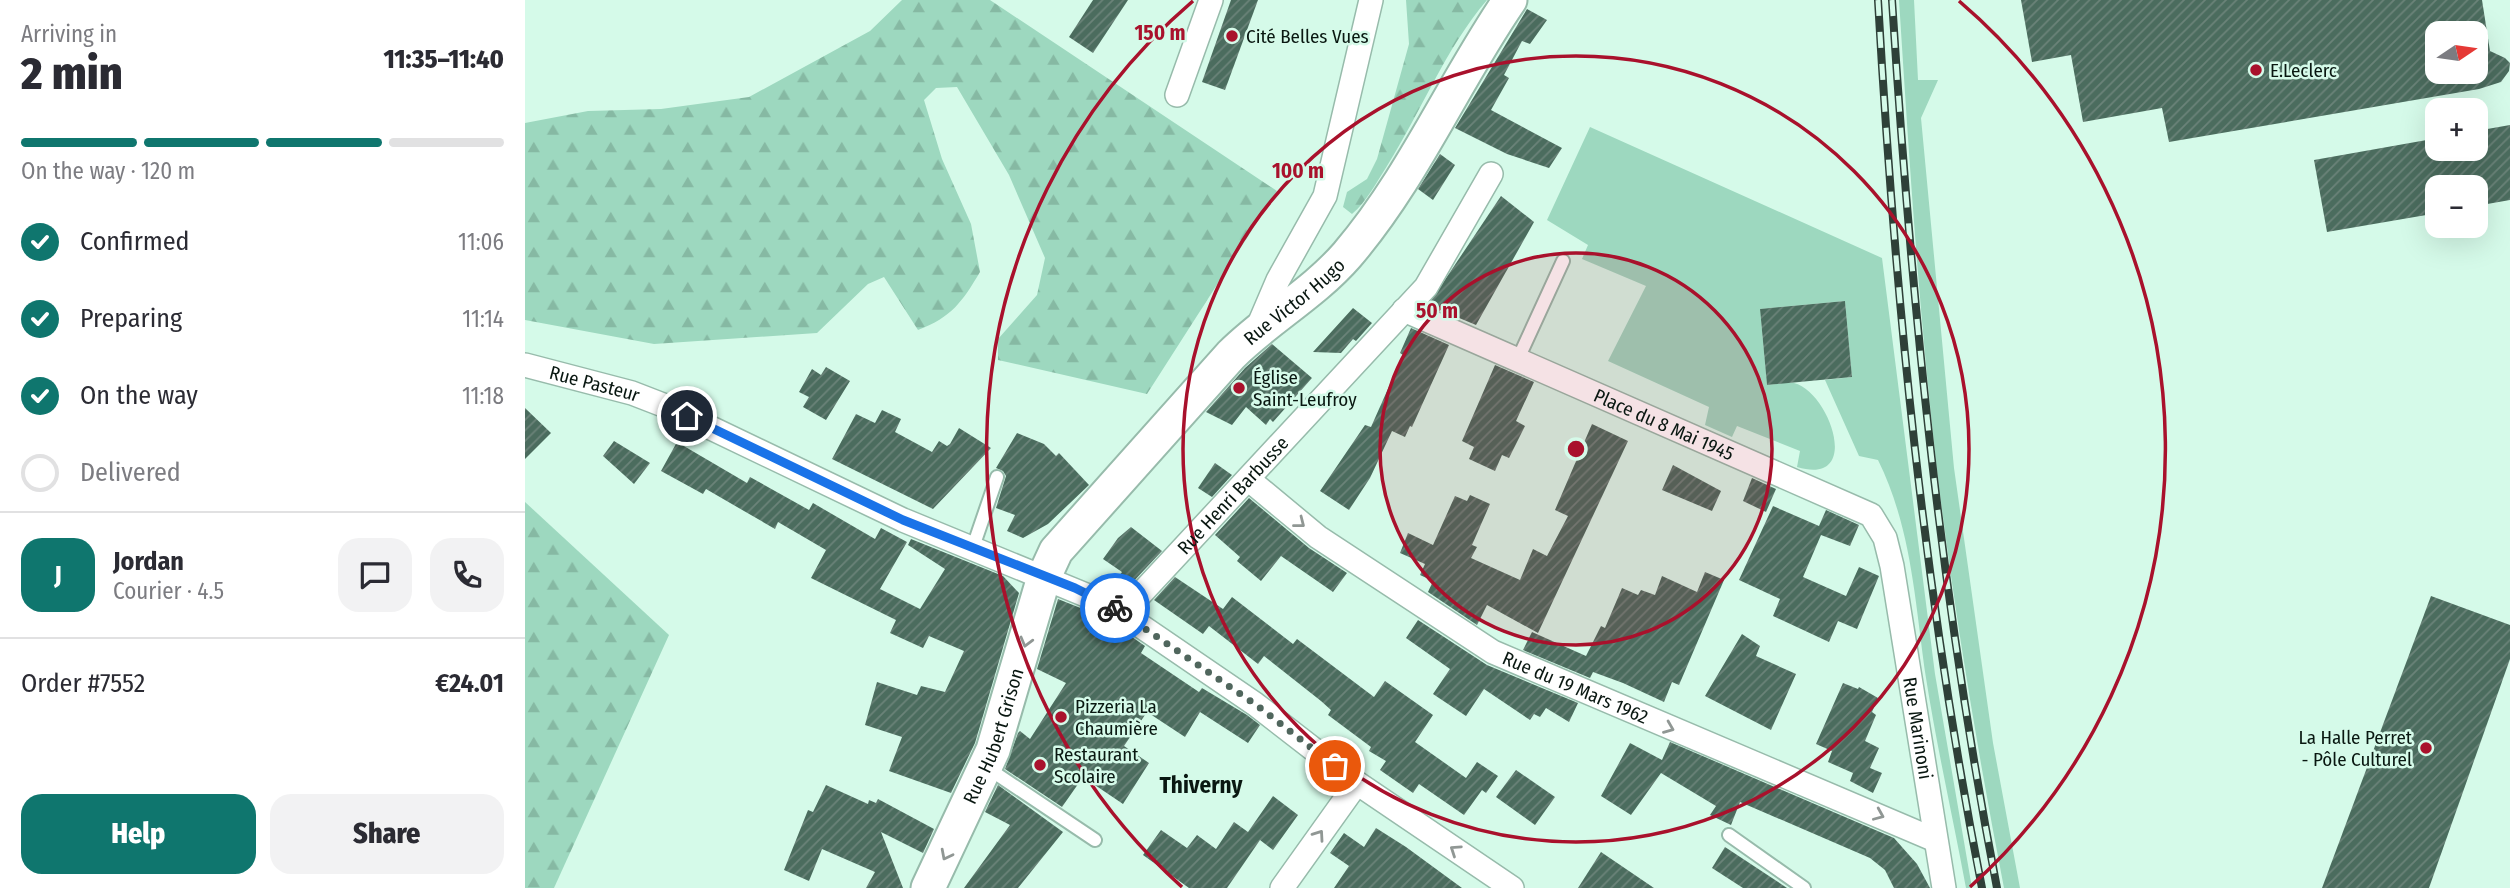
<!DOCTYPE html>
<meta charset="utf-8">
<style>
:root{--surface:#fff;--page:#f2f2f3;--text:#2b2b33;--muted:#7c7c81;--line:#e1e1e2;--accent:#0f766e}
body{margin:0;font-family:"Fira Sans Condensed",sans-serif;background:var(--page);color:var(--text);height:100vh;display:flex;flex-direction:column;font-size:26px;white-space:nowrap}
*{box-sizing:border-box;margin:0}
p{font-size:23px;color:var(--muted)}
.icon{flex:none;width:38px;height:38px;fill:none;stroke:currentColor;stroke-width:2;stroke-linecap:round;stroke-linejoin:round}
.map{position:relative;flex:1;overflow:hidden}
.details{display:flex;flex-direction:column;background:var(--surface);width:525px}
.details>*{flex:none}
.needle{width:46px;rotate:77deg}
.tools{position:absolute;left:1900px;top:21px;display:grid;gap:14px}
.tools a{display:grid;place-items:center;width:63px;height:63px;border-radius:14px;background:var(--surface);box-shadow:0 7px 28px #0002;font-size:35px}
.pin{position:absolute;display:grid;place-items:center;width:60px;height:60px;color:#fff;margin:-30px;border:4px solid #fff;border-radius:50%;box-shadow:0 2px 7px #0007}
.courier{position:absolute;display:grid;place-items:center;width:70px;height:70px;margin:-35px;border:5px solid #1a73e8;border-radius:50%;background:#fff;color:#222;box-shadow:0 2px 9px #0007}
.head em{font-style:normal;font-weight:800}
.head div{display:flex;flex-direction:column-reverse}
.head{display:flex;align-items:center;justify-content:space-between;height:119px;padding:0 21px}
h1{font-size:46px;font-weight:800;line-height:52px}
.bar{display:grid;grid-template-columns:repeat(4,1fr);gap:10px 7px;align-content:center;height:84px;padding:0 21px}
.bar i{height:9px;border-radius:5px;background:var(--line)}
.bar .on{background:var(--accent)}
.bar p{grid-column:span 4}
.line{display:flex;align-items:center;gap:18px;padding:0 21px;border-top:2px solid var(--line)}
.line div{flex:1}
.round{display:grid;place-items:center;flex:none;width:74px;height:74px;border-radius:21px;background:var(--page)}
ol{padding:0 21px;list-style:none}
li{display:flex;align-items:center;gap:21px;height:77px}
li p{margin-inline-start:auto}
li .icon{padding:7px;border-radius:50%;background:var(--accent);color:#fff;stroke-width:4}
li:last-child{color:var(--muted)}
li i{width:38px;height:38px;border:4px solid var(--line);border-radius:50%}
.button{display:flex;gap:14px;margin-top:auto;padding:14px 21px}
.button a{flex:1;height:80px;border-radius:21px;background:var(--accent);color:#fff;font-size:28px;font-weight:800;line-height:80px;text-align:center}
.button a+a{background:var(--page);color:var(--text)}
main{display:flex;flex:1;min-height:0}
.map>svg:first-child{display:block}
.grass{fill:#9dd8bf}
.forest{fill:url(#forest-firs)}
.building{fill:url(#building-hatch);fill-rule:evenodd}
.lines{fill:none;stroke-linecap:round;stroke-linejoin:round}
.lane-casing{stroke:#97bbab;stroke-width:16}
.street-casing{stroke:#97bbab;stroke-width:26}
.secondary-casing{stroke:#97bbab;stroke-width:37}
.lane{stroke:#fff;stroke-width:12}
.street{stroke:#fff;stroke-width:23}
.secondary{stroke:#fff;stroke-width:33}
.rail-casing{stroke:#2e4038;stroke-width:8}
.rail{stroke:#d5fae9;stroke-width:5;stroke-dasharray:16;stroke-linecap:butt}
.oneway{stroke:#909794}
.done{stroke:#50665d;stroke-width:7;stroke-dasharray:0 12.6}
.route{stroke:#1a73e8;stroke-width:9}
.ring{fill:none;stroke:#a9112c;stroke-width:3.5}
.poi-dot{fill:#a9112c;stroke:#d5fae9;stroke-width:2.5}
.labels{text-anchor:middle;stroke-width:5;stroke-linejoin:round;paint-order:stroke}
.poi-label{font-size:19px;fill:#091711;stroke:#d5fae9;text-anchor:start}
.street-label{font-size:19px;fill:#091711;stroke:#d5fae9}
.quarter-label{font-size:23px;font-weight:bold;fill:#091711;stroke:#d5fae9}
.centre{fill:#a9112c;stroke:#d5fae9;stroke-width:3.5}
.ring-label{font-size:21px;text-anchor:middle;font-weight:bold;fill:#a9112c;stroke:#d5fae9;stroke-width:5;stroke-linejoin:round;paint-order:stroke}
</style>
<main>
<section class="details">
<div class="head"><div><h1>2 min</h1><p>Arriving in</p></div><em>11:35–11:40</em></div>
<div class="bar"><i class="on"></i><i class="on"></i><i class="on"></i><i></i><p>On the way · 120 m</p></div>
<ol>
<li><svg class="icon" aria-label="check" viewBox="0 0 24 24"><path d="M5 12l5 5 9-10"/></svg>Confirmed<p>11:06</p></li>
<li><svg class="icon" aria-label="check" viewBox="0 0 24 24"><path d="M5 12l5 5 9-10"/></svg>Preparing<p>11:14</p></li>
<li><svg class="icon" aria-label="check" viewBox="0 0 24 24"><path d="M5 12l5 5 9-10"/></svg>On the way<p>11:18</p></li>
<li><i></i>Delivered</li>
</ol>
<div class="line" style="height:126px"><b class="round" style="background:var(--accent);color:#fff">J</b><div><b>Jordan</b><p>Courier · 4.5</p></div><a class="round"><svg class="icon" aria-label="chat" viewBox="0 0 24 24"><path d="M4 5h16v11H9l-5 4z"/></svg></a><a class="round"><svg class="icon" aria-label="phone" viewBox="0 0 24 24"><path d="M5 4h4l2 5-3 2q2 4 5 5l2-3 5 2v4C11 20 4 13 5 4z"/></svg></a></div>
<div class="line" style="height:91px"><div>Order #7552</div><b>€24.01</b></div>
<div class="button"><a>Help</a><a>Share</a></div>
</section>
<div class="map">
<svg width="1985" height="888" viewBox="0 0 1985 888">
<defs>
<pattern id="forest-firs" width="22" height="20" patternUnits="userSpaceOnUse" patternTransform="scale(1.75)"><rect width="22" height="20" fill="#9dd8bf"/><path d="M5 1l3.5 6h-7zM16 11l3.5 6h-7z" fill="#86b9a3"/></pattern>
<pattern id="building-hatch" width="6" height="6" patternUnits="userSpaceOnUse" patternTransform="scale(1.75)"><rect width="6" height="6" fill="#4b6c5e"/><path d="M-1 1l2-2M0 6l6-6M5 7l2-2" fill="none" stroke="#6b8379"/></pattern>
</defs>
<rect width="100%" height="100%" fill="#d5fae9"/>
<!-- grass -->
<g class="grass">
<path d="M1374,0H1389L1393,80H1413L1396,118L1429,468L1468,743L1495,888H1479C1452,749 1429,610 1412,470C1394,314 1384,157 1374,0Z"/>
<path d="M1065,127L1357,258L1410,674L1447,888H1441C1428,818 1412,748 1401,678C1390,603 1387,529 1353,460L1334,456L1300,380L1327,377L1320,301L1235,309L1242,385C1250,385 1262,381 1269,383C1305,392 1338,487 1272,467L1275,451L1212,426L1207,437L1180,425L1184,407L1083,361L1121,286L1057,259L1063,245L1022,220Z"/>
</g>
<!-- forest -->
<g class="forest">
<path d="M377,0H465L752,191L622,394L473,360V339L512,295L520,258L484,175L432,87L411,88L399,100L417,159L446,224L455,272C437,302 427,317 393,330L359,277L343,284L292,333L129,344L0,320V123L63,111L136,109L224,97L345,31Z"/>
<path d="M881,0H962C920,49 896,112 862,166C851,183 842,201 827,214L818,207L822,192L842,179L852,159L884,44Z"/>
<path d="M0,502L144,635L29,888H0Z"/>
</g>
<!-- building -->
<g class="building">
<path d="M568,0H603L568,53L544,37Z"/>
<path d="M706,0H733L700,90L677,82Z"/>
<path d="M1496,0H1957L1965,51L1980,58L1985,63L1984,71L1976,82L1954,89L1644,142L1637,108L1558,122L1546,55L1507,62ZM1913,33H1951V72H1913Z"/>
<path d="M1002,9L1022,20L1005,44L997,41L979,75L984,78L966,110L1037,148L1024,168L982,154L930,128Z"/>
<path d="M1985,125V200L1951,206V187H1913V213L1802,232L1789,160L1913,138V149H1951V131Z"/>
<path d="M915,154L930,165L908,200L893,189Z"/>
<path d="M976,196L1009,222L951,325L903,305Z"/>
<path d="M1320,301L1327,377L1242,385L1235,309Z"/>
<path d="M828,308L847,323L831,341L828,339L816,353L788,352Z"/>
<path d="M886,328L924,345L887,427L885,426L880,437L867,431L845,478L824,510L795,491L840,425L846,427L878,355L875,353Z"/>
<path d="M747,344L787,378L748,422L745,419L741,425L721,407L707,425L681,412L720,368Z"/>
<path d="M970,365L1009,382L991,421L1000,426L984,458L977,455L970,471L944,459L949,447L937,441Z"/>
<path d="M301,367L325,381L301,420L278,407L284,397L274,392L287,369L296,375Z"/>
<path d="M0,408L26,433L0,459Z"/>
<path d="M357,410L376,419L370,432L407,452L414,441L422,446L425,444L434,428L466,448L408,509L307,459L331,414L350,423Z"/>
<path d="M1067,424L1103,441L1013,633L962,605L952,625L903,592L908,581L895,575L900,564L875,553L883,533L908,545L930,496L942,501L945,495L965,504L947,545L952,547L946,558L995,580L1008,549L1022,556L1043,516L1030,510Z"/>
<path d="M492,433L519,444L531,456L534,453L564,485L523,524L498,538L482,531L490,515L471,508L481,476L478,471L471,468Z"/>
<path d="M89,441L125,463L109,484L78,456Z"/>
<path d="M152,442L222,483L225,477L284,510L288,503L350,539L356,528L382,542L355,589L395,609L420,569L383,545L386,539L478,576L494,593L450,743L426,793L364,771L377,737L340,725L352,682L392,695L396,686L420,692L439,651L404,636L398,648L365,633L371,620L286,578L301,550L253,522L250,529L181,489L178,494L136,471Z"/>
<path d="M690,463L707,475L687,497L673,488Z"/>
<path d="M1148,465L1196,491L1187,511L1137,490Z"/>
<path d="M1227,478L1251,489L1241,512L1218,501Z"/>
<path d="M724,498L784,548L822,573L808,592L756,556L736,581L712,561L715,557L690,535Z"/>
<path d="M1248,506L1294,526L1301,510L1334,525L1325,546L1296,535L1278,577L1321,596L1334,567L1354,576L1332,629L1313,621L1304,642L1248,616L1255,599L1214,580Z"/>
<path d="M606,527L637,551L606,584L594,576L597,572L578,559L593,538Z"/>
<path d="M1180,572L1199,580L1154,685L1147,682L1139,702L1098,683L1068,672L1065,678L998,650L1007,632L1061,656L1076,626L1080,628L1097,588L1113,595L1116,590L1130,595L1137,576L1172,592Z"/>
<path d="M650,577L698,609L707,597L768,644L772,639L849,697L860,681L908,715L890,742L941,778L952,762L973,776L961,793L957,790L939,815L894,784L888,793L855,770L861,761L844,751L846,747L803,715L806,710L796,701L739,656L733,664L684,626L678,634L629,600Z"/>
<path d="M1906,596L1985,625V659L1904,888H1797Z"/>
<path d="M533,599L578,617L620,646L616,653L674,692L677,688L722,715L735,725L723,743L675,712L660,737L622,712L599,746L624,763L598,804L558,777L537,807L480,769L493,733L495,731L505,739L541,683L512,669Z"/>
<path d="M893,620L962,665L1053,703L1044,722L1021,708L1015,717L1009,714L1005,720L959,689L941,716L908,694L925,669L881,638Z"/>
<path d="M1217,634L1235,646L1231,656L1271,674L1246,730L1180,696Z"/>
<path d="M1318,683L1333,689L1334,687L1353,698L1347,712L1351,715L1340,741L1354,748L1345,768L1357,773L1348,793L1325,781L1328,773L1303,762L1307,751L1291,744Z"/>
<path d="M1145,742L1369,838L1392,864L1405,888H1369L1360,870L1345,858L1215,802L1206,825L1185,815L1191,806L1136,773L1106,815L1076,796L1105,743L1137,760Z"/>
<path d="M991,770L1030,797L1010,825L971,797Z"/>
<path d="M301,785L343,804L344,800L351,803L353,799L409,829L398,853L356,832L378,888H341L350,872L297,849L284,881L259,870L283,810L288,812Z"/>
<path d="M473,785L538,832L493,888H439L485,825L460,812Z"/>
<path d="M748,796L773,815L748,850L735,840L702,888H664L618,855L636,830L662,848L672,835L691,849L709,822L723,832Z"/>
<path d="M851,828L881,847L937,888H809L824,866L805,853L819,833L839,847Z"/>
<path d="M1200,847L1262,888H1218L1187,868Z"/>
<path d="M1076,852L1129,888H1053Z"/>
</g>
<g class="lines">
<!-- lane casing -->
<g class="lane-casing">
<g id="lane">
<path d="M993,359L1038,261"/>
<path d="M447,550L472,477"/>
<path d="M461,767L570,840"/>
<path d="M1204,835L1279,888"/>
</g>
</g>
<!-- street casing -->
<g class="street-casing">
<g id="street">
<path d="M652,95L686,0"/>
<path id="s1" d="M879,310L1346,515L1360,538L1367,566L1419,888"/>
<path d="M732,329L753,280L800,196L846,0"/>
<path id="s2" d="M0,365L107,393L138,405L378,520L585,605L730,704L832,783L987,888"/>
<path id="s3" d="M723,479L793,537L968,652L1410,840"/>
<path id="s4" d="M598,613L901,287L966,174"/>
<path d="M757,888L832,783"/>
</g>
</g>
<!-- secondary casing -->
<g class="secondary-casing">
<g id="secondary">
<path id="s5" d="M403,888L468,750L519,577L531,551L706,355C742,319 788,294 822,255C888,178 928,83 985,0"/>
</g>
</g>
<!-- lane -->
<use href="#lane" class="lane"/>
<!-- street -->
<use href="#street" class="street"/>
<!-- secondary -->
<use href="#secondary" class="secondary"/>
<!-- rail casing -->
<g class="rail-casing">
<g id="rail">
<path d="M1353,0C1370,298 1399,595 1457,888"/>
<path d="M1367,0C1386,298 1415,594 1472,888"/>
</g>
</g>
<!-- rail -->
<use href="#rail" class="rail"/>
</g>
<!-- one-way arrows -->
<defs><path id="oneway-chevron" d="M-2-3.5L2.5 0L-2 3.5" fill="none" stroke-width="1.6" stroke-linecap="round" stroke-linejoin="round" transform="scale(1.75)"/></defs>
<g class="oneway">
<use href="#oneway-chevron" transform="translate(775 523) rotate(38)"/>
<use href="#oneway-chevron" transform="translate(501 642) rotate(105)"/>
<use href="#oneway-chevron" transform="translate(1144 728) rotate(22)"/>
<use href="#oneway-chevron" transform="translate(1354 815) rotate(23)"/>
<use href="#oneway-chevron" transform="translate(794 835) rotate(-55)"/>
<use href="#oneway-chevron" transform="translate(930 850) rotate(-146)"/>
<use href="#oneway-chevron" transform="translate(421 855) rotate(117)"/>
</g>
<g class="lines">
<!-- done -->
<path class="done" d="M590,608L730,704L810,766"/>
<!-- route -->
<path class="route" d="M162,416L378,520L550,588L590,608"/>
</g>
<!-- distance rings -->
<circle cx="1051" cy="449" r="196" fill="#a9112c" fill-opacity=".12"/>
<g class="ring">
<circle cx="1051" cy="449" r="196"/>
<circle cx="1051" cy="449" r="393"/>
<path d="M657 887A589 589 0 0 1 668 1M1434 1A589 589 0 0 1 1445 887"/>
</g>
<!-- markers -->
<g class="poi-dot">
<circle cx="707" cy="36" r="7"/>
<circle cx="1731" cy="70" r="7"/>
<circle cx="714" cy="388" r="7"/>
<circle cx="536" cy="717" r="7"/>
<circle cx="1901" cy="748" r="7"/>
<circle cx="515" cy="765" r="7"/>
</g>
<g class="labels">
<!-- poi labels -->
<g class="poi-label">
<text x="721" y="43">Cité Belles Vues</text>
<text x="1745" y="77">E.Leclerc</text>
<text x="728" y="384">Église<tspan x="728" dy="22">Saint-Leufroy</tspan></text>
<text x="550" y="713">Pizzeria La<tspan x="550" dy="22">Chaumière</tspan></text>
<text x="1887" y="744" text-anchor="end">La Halle Perret<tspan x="1887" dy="22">- Pôle Culturel</tspan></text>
<text x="529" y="761">Restaurant<tspan x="529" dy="22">Scolaire</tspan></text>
</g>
<!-- street labels -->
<g class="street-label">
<text dy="7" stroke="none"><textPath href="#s5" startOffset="707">Rue Victor Hugo</textPath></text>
<text dy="7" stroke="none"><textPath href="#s2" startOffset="72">Rue Pasteur</textPath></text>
<text dy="7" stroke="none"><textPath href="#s1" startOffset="284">Place du 8 Mai 1945</textPath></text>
<text dy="7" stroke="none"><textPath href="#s4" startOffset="161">Rue Henri Barbusse</textPath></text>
<text dy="7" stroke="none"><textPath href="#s3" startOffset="390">Rue du 19 Mars 1962</textPath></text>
<text dy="7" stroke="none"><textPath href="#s1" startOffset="730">Rue Marinoni</textPath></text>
<text dy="7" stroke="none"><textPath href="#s5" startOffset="166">Rue Hubert Grison</textPath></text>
</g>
<!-- quarter labels -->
<g class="quarter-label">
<text x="676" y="793">Thiverny</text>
</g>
</g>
<circle cx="1051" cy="449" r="10" class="centre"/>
<g class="ring-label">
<text x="635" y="40">150 m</text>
<text x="773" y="178">100 m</text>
<text x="912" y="318">50 m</text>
</g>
</svg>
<div class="tools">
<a><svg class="needle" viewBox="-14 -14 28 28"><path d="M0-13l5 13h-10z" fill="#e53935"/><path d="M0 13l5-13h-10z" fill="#7c7c81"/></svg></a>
<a>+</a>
<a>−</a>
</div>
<div class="pin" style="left:810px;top:766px;background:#ea580c"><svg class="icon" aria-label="bag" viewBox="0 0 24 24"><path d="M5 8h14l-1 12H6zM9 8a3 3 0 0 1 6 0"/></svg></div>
<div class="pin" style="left:162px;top:416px;background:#1f2937"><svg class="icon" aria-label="home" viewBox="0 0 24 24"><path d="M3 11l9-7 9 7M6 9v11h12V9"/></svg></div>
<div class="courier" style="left:590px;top:608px"><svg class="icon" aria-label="bike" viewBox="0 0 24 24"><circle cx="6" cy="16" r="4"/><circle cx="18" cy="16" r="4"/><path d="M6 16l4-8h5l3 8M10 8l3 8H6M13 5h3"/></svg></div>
</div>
</main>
